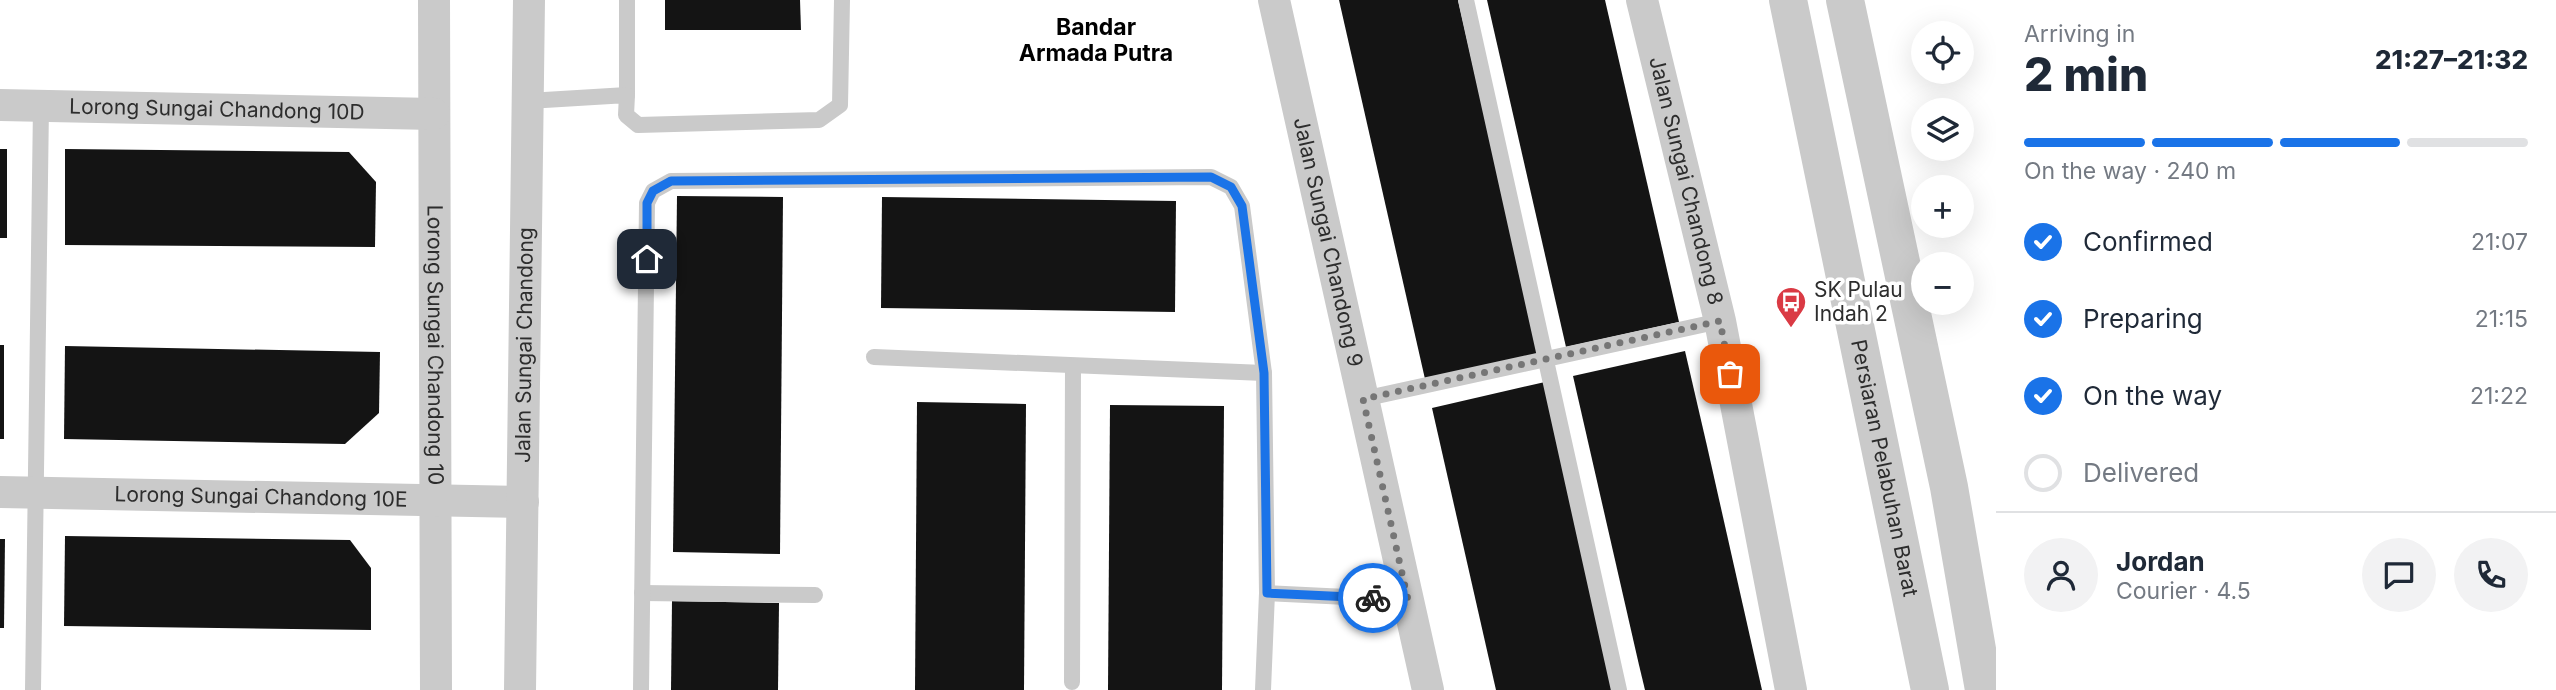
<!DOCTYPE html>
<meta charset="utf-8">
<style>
:root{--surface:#fff;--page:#f2f2f3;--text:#1f2937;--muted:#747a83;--line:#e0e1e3;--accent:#1a73e8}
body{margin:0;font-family:Inter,sans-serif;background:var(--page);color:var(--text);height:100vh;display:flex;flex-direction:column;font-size:26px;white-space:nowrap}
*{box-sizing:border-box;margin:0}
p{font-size:23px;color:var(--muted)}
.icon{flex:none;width:38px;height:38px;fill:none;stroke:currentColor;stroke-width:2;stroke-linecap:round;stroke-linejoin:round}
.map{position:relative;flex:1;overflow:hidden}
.sheet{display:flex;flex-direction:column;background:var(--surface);width:560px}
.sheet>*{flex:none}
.controls{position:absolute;left:1911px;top:21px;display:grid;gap:14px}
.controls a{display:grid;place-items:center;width:63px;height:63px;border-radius:50%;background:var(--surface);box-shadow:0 7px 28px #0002;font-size:35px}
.pin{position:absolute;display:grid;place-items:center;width:60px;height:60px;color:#fff;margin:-30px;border-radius:14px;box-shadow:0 4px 10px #0006}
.courier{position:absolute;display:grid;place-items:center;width:70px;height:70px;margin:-35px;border:5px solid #1a73e8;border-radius:50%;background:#fff;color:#222;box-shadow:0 2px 9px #0007}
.head em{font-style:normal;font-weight:800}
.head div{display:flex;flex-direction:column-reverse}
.head{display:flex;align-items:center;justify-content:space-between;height:119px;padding:0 28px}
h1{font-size:46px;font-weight:800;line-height:52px}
.bar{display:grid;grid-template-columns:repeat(4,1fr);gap:10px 7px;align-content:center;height:84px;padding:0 28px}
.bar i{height:9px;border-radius:5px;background:var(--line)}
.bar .selected{background:var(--accent)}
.bar p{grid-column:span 4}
.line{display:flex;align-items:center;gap:18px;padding:0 28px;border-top:2px solid var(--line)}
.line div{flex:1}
.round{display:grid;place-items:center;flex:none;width:74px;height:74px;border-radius:37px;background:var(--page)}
ol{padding:0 28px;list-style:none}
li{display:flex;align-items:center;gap:21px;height:77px}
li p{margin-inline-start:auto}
li .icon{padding:7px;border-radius:50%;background:var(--accent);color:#fff;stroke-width:4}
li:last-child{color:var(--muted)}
li i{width:38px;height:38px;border:4px solid var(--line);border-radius:50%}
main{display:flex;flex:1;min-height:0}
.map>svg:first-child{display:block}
.building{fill:#141414}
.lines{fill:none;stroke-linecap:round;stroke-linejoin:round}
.service{stroke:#cacaca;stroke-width:16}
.minor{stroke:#cacaca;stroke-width:32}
.tertiary{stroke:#cacaca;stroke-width:38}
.done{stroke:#767676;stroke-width:7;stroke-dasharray:0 12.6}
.route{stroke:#1a73e8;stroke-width:9}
.labels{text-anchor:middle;stroke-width:7;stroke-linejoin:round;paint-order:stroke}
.street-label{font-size:21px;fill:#2d2d2d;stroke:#fff}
.poi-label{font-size:21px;fill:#2d2d2d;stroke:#fff;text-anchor:start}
.neighbourhood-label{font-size:23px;font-weight:bold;fill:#000;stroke:#fff}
</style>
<main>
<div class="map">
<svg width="1996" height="690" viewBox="0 0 1996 690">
<rect width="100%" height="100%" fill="#fff"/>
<!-- building -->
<g class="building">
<path d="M665,0H800L801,30H665Z"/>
<path d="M1339,0H1458L1539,354L1425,379Z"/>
<path d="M1487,0H1605L1679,322L1566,347Z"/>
<rect x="0" y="149" width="7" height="89"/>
<path d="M65,149L349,152L376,182L375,247L65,245Z"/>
<path d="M677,196L783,197L780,554L673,552Z"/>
<path d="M882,197L1176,201L1175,312L881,308Z"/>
<rect x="0" y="345" width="4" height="94"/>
<path d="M65,346L380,352L379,413L345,444L64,439Z"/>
<path d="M1685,351L1707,446L1762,690H1645L1639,665L1573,376Z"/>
<path d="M1545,382L1615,690H1496L1432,408Z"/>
<path d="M917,402L1026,404L1024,690H915Z"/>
<path d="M1110,405L1224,406L1222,690H1108Z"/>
<path d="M65,536L350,540L371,568V630L64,626Z"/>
<path d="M0,539H5L4,628H0Z"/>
<path d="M672,601L779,603L778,690H671Z"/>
</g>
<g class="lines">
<!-- service -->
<g class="service">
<path d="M1466,0L1619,690"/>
<path d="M627,95V0"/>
<path d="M528,101L627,95L626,115L638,125L819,120L840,105L842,0"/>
<path d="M874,357L1264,373"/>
<path d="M1363,399L1720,321"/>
<path d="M642,593L815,595"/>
<path d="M1267,593L1408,600"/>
<path d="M1072,682L1073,366"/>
<path d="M33,690L41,106"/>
<path d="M641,690L647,203L653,191L671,181L1211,177L1231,187L1242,206L1264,373L1267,593L1263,690"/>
</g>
<!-- minor -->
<g class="minor">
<path id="s1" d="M434,0L436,690"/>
<path id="s2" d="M1274,0L1428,690"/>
<path id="s3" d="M1642,0L1720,321L1791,690"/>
<path id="s4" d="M0,105L434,114"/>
<path id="s5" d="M0,492L523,502"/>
<path id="s6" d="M520,690L529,0"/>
</g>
<!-- tertiary -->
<g class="tertiary">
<path id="s7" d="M1788,0L1930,690"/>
<path d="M1845,0L1949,487L1984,690"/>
</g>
</g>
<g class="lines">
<!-- done -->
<path class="done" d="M1373,598L1408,600L1363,399L1720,321L1730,374"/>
<!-- route -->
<path class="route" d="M647,259V203L653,191L671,181L1211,177L1231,187L1242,206L1264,373L1267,593L1373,598"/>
</g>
<!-- icons -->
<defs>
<g id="bus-pin" transform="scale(1.575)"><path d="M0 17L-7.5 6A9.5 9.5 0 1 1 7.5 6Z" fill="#da3a44" stroke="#fff"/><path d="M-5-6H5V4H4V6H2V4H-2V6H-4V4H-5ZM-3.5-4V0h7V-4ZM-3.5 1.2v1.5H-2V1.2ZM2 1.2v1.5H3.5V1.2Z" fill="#fff"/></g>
</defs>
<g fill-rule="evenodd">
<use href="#bus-pin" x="1791" y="302"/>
</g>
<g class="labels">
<!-- street labels -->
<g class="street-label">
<text dy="7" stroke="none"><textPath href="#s4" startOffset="217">Lorong Sungai Chandong 10D</textPath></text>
<text dy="7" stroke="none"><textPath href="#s3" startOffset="186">Jalan Sungai Chandong 8</textPath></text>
<text dy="7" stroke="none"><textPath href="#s2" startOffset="248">Jalan Sungai Chandong 9</textPath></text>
<text dy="7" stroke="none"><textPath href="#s1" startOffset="345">Lorong Sungai Chandong 10</textPath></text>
<text dy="7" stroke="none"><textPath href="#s6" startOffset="345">Jalan Sungai Chandong</textPath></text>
<text dy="7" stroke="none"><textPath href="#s7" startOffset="478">Persiaran Pelabuhan Barat</textPath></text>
<text dy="7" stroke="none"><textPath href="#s5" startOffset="261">Lorong Sungai Chandong 10E</textPath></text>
</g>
<!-- poi labels -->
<g class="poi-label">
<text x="1814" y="297">SK Pulau<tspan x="1814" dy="24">Indah 2</tspan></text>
</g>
<!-- neighbourhood labels -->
<g class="neighbourhood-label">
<text x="1096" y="35">Bandar<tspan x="1096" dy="26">Armada Putra</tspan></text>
</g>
</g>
</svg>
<div class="controls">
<a><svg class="icon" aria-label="locate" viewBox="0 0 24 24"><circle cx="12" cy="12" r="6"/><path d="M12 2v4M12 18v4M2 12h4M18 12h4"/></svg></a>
<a><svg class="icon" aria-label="layers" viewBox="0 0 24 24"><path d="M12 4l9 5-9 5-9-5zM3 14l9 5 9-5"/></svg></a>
<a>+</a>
<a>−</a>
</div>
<div class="pin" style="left:1730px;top:374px;background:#ea580c"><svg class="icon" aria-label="bag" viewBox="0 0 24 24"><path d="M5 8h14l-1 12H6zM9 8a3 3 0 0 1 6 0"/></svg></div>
<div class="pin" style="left:647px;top:259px;background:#1f2937"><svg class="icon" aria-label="home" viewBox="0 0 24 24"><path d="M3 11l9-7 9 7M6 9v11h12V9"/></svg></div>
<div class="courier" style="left:1373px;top:598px"><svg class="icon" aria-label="bike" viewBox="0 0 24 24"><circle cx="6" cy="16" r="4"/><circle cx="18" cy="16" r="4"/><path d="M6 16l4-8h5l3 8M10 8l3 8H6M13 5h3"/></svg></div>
</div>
<section class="sheet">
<div class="head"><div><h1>2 min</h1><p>Arriving in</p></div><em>21:27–21:32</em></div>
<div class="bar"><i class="selected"></i><i class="selected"></i><i class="selected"></i><i></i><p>On the way · 240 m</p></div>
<ol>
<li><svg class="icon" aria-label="check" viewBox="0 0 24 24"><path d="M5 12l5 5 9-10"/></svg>Confirmed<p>21:07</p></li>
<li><svg class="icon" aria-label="check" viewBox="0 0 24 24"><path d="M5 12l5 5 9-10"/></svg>Preparing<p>21:15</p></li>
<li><svg class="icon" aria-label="check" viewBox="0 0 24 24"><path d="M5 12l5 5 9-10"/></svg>On the way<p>21:22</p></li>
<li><i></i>Delivered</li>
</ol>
<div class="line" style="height:126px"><a class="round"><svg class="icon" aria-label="person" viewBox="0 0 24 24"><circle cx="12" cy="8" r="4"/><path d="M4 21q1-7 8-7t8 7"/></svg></a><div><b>Jordan</b><p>Courier · 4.5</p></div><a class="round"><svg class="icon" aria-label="chat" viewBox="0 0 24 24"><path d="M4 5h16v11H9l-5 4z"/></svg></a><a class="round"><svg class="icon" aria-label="phone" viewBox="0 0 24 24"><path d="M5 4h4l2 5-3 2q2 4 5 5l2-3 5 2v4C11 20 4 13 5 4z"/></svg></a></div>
</section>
</main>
